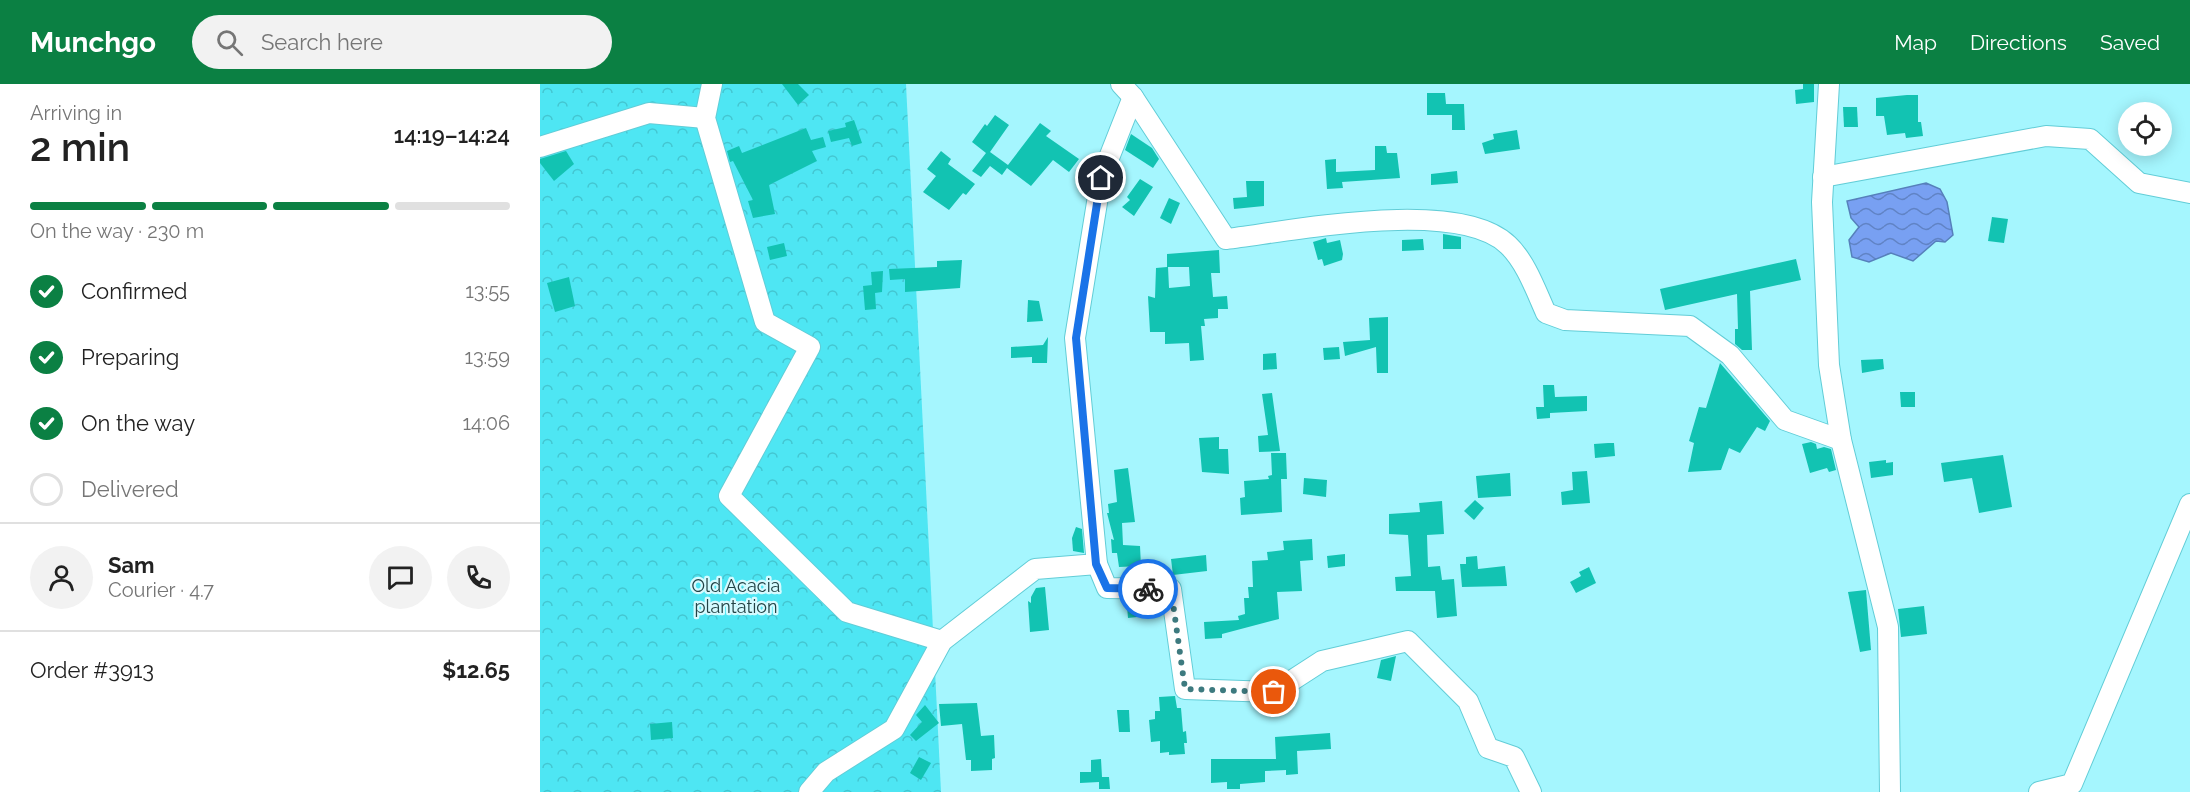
<!DOCTYPE html>
<meta charset="utf-8">
<style>
:root{--surface:#fff;--page:#f2f2f2;--text:#222;--muted:#767676;--line:#e0e0e0;--accent:#0b8043}
body{margin:0;font-family:Raleway,sans-serif;background:var(--page);color:var(--text);height:100vh;display:flex;flex-direction:column;font-size:22px;white-space:nowrap}
*{box-sizing:border-box;margin:0}
p{font-size:20px;color:var(--muted)}
.icon{flex:none;width:33px;height:33px;fill:none;stroke:currentColor;stroke-width:2;stroke-linecap:round;stroke-linejoin:round}
.map{position:relative;flex:1;overflow:hidden}
.sheet{display:flex;flex-direction:column;background:var(--surface);width:540px}
.sheet>*{flex:none}
.buttons{position:absolute;left:1578px;top:18px;display:grid;gap:12px}
.buttons a{display:grid;place-items:center;width:54px;height:54px;border-radius:50%;background:var(--surface);box-shadow:0 3px 15px #0003;font-size:30px}
.pin{position:absolute;display:grid;place-items:center;width:51px;height:51px;color:#fff;margin:-26px;border:3px solid #fff;border-radius:50%;box-shadow:0 2px 6px #0007}
.courier{position:absolute;display:grid;place-items:center;width:60px;height:60px;margin:-30px;border:4px solid #1a73e8;border-radius:50%;background:#fff;color:#222;box-shadow:0 2px 8px #0007}
.headline em{font-style:normal;font-weight:600}
.headline div{display:flex;flex-direction:column-reverse}
.headline{display:flex;align-items:center;justify-content:space-between;height:102px;padding:0 30px}
h1{font-size:39px;font-weight:600;line-height:45px}
.bar{display:grid;grid-template-columns:repeat(4,1fr);gap:9px 6px;align-content:center;height:72px;padding:0 30px}
.bar i{height:8px;border-radius:4px;background:var(--line)}
.bar .on{background:var(--accent)}
.bar p{grid-column:span 4}
.line{display:flex;align-items:center;gap:15px;padding:0 30px;border-top:2px solid var(--line)}
.line div{flex:1}
.round{display:grid;place-items:center;flex:none;width:63px;height:63px;border-radius:32px;background:var(--page)}
ol{padding:0 30px;list-style:none}
li{display:flex;align-items:center;gap:18px;height:66px}
li p{margin-inline-start:auto}
li .icon{padding:6px;border-radius:50%;background:var(--accent);color:#fff;stroke-width:4}
li:last-child{color:var(--muted)}
li i{width:33px;height:33px;border:3px solid var(--line);border-radius:50%}
header{display:flex;align-items:center;gap:36px;box-sizing:border-box;height:84px;padding:0 30px;background:var(--accent);color:#fff}
header strong{font-size:28px}
nav{display:flex;gap:33px;margin-inline-start:auto;font-size:21px}
.search{width:420px;height:54px;background:var(--page);display:flex;align-items:center;gap:15px;box-sizing:border-box;padding:0 21px;border-radius:33px;color:var(--muted);font-size:22px}
main{display:flex;flex:1;min-height:0}
.map>svg:first-child{display:block}
.forest{fill:url(#forest-crowns)}
.water{fill:url(#water-waves);stroke:#5680bb;stroke-width:1.5}
.building{fill:#12c3b2;fill-rule:evenodd}
.lines{fill:none;stroke-linecap:round;stroke-linejoin:round}
.minor-casing{stroke:#62cdd7;stroke-width:22}
.minor{stroke:#fff;stroke-width:20}
.done{stroke:#3d7a7f;stroke-width:6;stroke-dasharray:0 10.8}
.route{stroke:#1a73e8;stroke-width:8}
.labels{text-anchor:middle;stroke-width:4.5;stroke-linejoin:round;paint-order:stroke}
.park-label{font-size:18px;fill:#224245;stroke:#d5fbff}
</style>
<header>
<strong>Munchgo</strong>
<div class="search"><svg class="icon" aria-label="search" viewBox="0 0 24 24"><circle cx="10" cy="10" r="6"/><path d="M15 15l6 6"/></svg>Search here</div>
<nav><a>Map</a><a>Directions</a><a>Saved</a></nav>
</header>
<main>
<section class="sheet">
<div class="headline"><div><h1>2 min</h1><p>Arriving in</p></div><em>14:19–14:24</em></div>
<div class="bar"><i class="on"></i><i class="on"></i><i class="on"></i><i></i><p>On the way · 230 m</p></div>
<ol>
<li><svg class="icon" aria-label="check" viewBox="0 0 24 24"><path d="M5 12l5 5 9-10"/></svg>Confirmed<p>13:55</p></li>
<li><svg class="icon" aria-label="check" viewBox="0 0 24 24"><path d="M5 12l5 5 9-10"/></svg>Preparing<p>13:59</p></li>
<li><svg class="icon" aria-label="check" viewBox="0 0 24 24"><path d="M5 12l5 5 9-10"/></svg>On the way<p>14:06</p></li>
<li><i></i>Delivered</li>
</ol>
<div class="line" style="height:108px"><a class="round"><svg class="icon" aria-label="person" viewBox="0 0 24 24"><circle cx="12" cy="8" r="4"/><path d="M4 21q1-7 8-7t8 7"/></svg></a><div><b>Sam</b><p>Courier · 4.7</p></div><a class="round"><svg class="icon" aria-label="chat" viewBox="0 0 24 24"><path d="M4 5h16v11H9l-5 4z"/></svg></a><a class="round"><svg class="icon" aria-label="phone" viewBox="0 0 24 24"><path d="M5 4h4l2 5-3 2q2 4 5 5l2-3 5 2v4C11 20 4 13 5 4z"/></svg></a></div>
<div class="line" style="height:78px"><div>Order #3913</div><b>$12.65</b></div>
</section>
<div class="map">
<svg width="1650" height="708" viewBox="0 0 1650 708">
<defs>
<pattern id="forest-crowns" width="20" height="18" patternUnits="userSpaceOnUse" patternTransform="scale(1.5)"><rect width="20" height="18" fill="#4ee6f3"/><path d="M2 6a3 3 0 1 1 6 0M12 15a3 3 0 1 1 6 0" fill="none" stroke="#43c6d1"/></pattern>
<pattern id="water-waves" width="16" height="10" patternUnits="userSpaceOnUse" patternTransform="scale(1.5)"><rect width="16" height="10" fill="#78a0f2"/><path d="M0 5q4-4 8 0t8 0" fill="none" stroke="#6083c5"/></pattern>
</defs>
<rect width="100%" height="100%" fill="#a5f6fe"/>
<!-- forest -->
<path class="forest" d="M0,0H366L401,708H0Z"/>
<!-- water -->
<path class="water" d="M1386,99L1400,105L1407,118L1413,151L1405,158L1396,157L1373,177L1351,169L1329,178L1312,173L1309,156L1319,143L1311,134L1307,117Z"/>
<!-- building -->
<g class="building">
<path d="M242,0H258L269,11L258,21Z"/>
<path d="M1263,0H1274V18L1256,20L1255,6L1263,5Z"/>
<path d="M887,9H905L906,20H924L925,46H912V31H887Z"/>
<path d="M1367,11H1378V38H1381L1383,52L1366,54L1365,49L1347,51L1344,32H1336V14Z"/>
<path d="M1303,23H1317L1318,43H1304Z"/>
<path d="M455,31L469,41L450,68L468,81L500,39L511,47L506,52L539,75L529,88L513,76L491,102L467,84L462,91L450,82L441,93L432,87L446,69L432,58L445,40L447,42Z"/>
<path d="M314,36L322,59L312,62L309,54L291,58L288,47L306,43L305,39Z"/>
<path d="M266,44L271,56L283,53L286,63L272,67L277,77L229,101L235,130L213,134L208,117L213,116L193,77L190,78L187,67L199,62L202,69Z"/>
<path d="M977,46L980,65L945,70L942,59L954,55L953,50Z"/>
<path d="M591,50L612,64L619,75L613,84L585,66Z"/>
<path d="M835,62H846L847,69H857L860,94L802,98L803,104L787,105L785,76L796,75V88L835,86Z"/>
<path d="M26,67L34,80L14,97L0,79V75Z"/>
<path d="M401,67L411,75L408,80L435,100L426,111L423,109L409,126L383,108L396,92L387,85Z"/>
<path d="M917,87L918,99L891,101V90Z"/>
<path d="M600,95L613,103L594,132L582,123L590,116L587,113Z"/>
<path d="M706,97H724V122L694,125L693,114L707,113Z"/>
<path d="M629,114L640,119L631,140L620,134Z"/>
<path d="M1452,133L1468,135L1464,159L1448,157Z"/>
<path d="M903,150L921,153V165H903Z"/>
<path d="M786,154L787,159L800,156L803,170L802,176L784,182L782,175L778,176L773,158Z"/>
<path d="M883,155L884,166L862,167V156Z"/>
<path d="M244,159L247,172L230,176L227,163Z"/>
<path d="M679,166L680,189H671L673,213L687,212L688,225H678V234L664,235L665,242H661L664,276L650,277L649,259L625,260V248H610L608,212L615,214L616,184L627,183V170ZM628,183H649L650,202L629,204Z"/>
<path d="M1256,175L1261,196L1210,207L1212,266H1202L1195,260V245H1198L1197,210L1125,226L1120,205Z"/>
<path d="M422,176L420,204L365,208V195L350,196L349,185L397,183V177Z"/>
<path d="M343,187L342,208L335,209L336,225L325,226L323,202L332,201L331,188Z"/>
<path d="M29,193L35,222L15,228L7,199Z"/>
<path d="M488,216L499,217L503,237L487,238Z"/>
<path d="M848,233V289H837L836,263L805,272L803,258L830,256L829,234Z"/>
<path d="M508,253L507,279H492V273L471,274V263L503,261Z"/>
<path d="M799,263L800,275L784,276L783,264Z"/>
<path d="M736,269L737,285L723,286V270Z"/>
<path d="M1343,275L1344,285L1322,289L1321,276Z"/>
<path d="M1180,279L1230,337L1225,347L1217,343L1200,369L1189,364L1181,386L1148,388L1154,359L1149,357L1159,323L1166,324Z"/>
<path d="M1003,301H1014L1015,313L1047,312V327L1010,329V334L997,335L996,323H1004Z"/>
<path d="M1360,308H1375V323H1361Z"/>
<path d="M732,309L740,367L719,368L718,352L728,351L722,310Z"/>
<path d="M679,353V365H688L689,390L662,388L659,354Z"/>
<path d="M1271,358L1276,360L1277,365L1284,363L1291,365L1296,386L1289,388L1287,384L1270,389L1262,360Z"/>
<path d="M1068,359H1074L1075,372L1055,374L1054,360Z"/>
<path d="M731,369H746L747,395H741L742,428L701,431L700,414L705,413L704,397L729,395L728,392L732,391Z"/>
<path d="M1463,371L1472,423L1439,429L1432,394L1404,398L1401,379Z"/>
<path d="M1346,376V379L1353,378V391L1331,394L1329,378Z"/>
<path d="M588,384L595,438L582,439L583,461L600,462L601,482L579,483L577,469H572L571,455L574,456L567,429H569L568,420L577,418L574,386Z"/>
<path d="M1047,387L1050,419L1022,421L1021,408L1033,406L1032,388Z"/>
<path d="M970,389L971,412L938,414L936,392Z"/>
<path d="M764,394L787,396L786,413L763,410Z"/>
<path d="M935,416L944,424L934,436L924,427Z"/>
<path d="M902,417L904,450L887,451L888,483L900,482L902,496L914,495L917,532L897,534L895,507H856L855,493L871,492L868,451L849,450V430L880,428L879,419Z"/>
<path d="M536,443L542,445L544,469L533,467L532,454Z"/>
<path d="M772,455L773,476L760,477L762,507L737,508L739,535L682,550V554L665,555L664,538L699,536L698,532L705,530L704,514H709L708,503H713L712,477L728,476L727,468L744,466L743,457Z"/>
<path d="M805,470V482L788,484L787,472Z"/>
<path d="M666,471L667,487L633,491L631,475Z"/>
<path d="M937,472L938,485L965,482L967,502L922,503L920,480H926V473Z"/>
<path d="M1049,483L1056,499L1036,509L1030,498L1041,492L1039,488Z"/>
<path d="M505,503L509,546L490,548L488,517L491,519V513L496,504Z"/>
<path d="M1326,506L1331,566L1320,568L1308,508Z"/>
<path d="M605,520L606,532L588,534L587,522Z"/>
<path d="M1384,522L1387,550L1361,553L1358,525Z"/>
<path d="M856,572L851,597L837,594L841,576Z"/>
<path d="M635,612L637,624H641L643,648L646,647L647,659H644L645,670L629,671V668L620,669V657L611,658L609,636L615,635V627H620L619,613Z"/>
<path d="M437,619L441,652L454,651L455,674L452,675V686L431,687V676H426L422,640L401,642L399,620Z"/>
<path d="M385,621L399,639L376,657L370,651L382,638L376,631Z"/>
<path d="M577,626H589L590,648H579Z"/>
<path d="M132,638L133,654L111,656L110,640Z"/>
<path d="M790,649L791,665L757,667L758,690L746,691V686L725,687V698L700,700V705H687V698L671,699V675H736L735,653Z"/>
<path d="M379,673L391,679L381,696L370,689Z"/>
<path d="M561,675L562,693H569L570,705H559V698L540,699V688H551V676Z"/>
</g>
<g class="lines">
<!-- minor casing -->
<g class="minor-casing">
<g id="minor">
<path d="M172,0L165,34L225,238L270,263L189,412L307,528L402,557"/>
<path d="M581,0L593,13L686,155C752,147 918,113 968,161C986,178 996,207 1006,229L1025,236L1150,242L1190,271L1245,336L1301,356"/>
<path d="M1289,0L1282,118L1289,281L1301,356L1348,543L1350,708"/>
<path d="M0,63L109,29L165,34"/>
<path d="M1283,93L1506,52L1550,55L1599,99L1650,109"/>
<path d="M557,480L567,504L631,505L645,605L734,608L782,577L868,557L928,617L948,664L974,673L991,708"/>
<path d="M269,708L286,688L354,645L402,557L495,485L557,480L535,254L561,94L593,13"/>
<path d="M1499,708L1532,700L1650,420"/>
</g>
</g>
<!-- minor -->
<use href="#minor" class="minor"/>
</g>
<g class="lines">
<!-- done -->
<path class="done" d="M608,505H631L645,605L734,608"/>
<!-- route -->
<path class="route" d="M561,94L536,254L556,480L567,504L608,505"/>
</g>
<g class="labels">
<!-- park labels -->
<g class="park-label">
<text x="196" y="508">Old Acacia<tspan x="196" dy="21">plantation</tspan></text>
</g>
</g>
</svg>
<div class="buttons">
<a><svg class="icon" aria-label="locate" viewBox="0 0 24 24"><circle cx="12" cy="12" r="6"/><path d="M12 2v4M12 18v4M2 12h4M18 12h4"/></svg></a>
</div>
<div class="pin" style="left:734px;top:608px;background:#ea580c"><svg class="icon" aria-label="bag" viewBox="0 0 24 24"><path d="M5 8h14l-1 12H6zM9 8a3 3 0 0 1 6 0"/></svg></div>
<div class="pin" style="left:561px;top:94px;background:#1f2937"><svg class="icon" aria-label="home" viewBox="0 0 24 24"><path d="M3 11l9-7 9 7M6 9v11h12V9"/></svg></div>
<div class="courier" style="left:608px;top:505px"><svg class="icon" aria-label="bike" viewBox="0 0 24 24"><circle cx="6" cy="16" r="4"/><circle cx="18" cy="16" r="4"/><path d="M6 16l4-8h5l3 8M10 8l3 8H6M13 5h3"/></svg></div>
</div>
</main>
